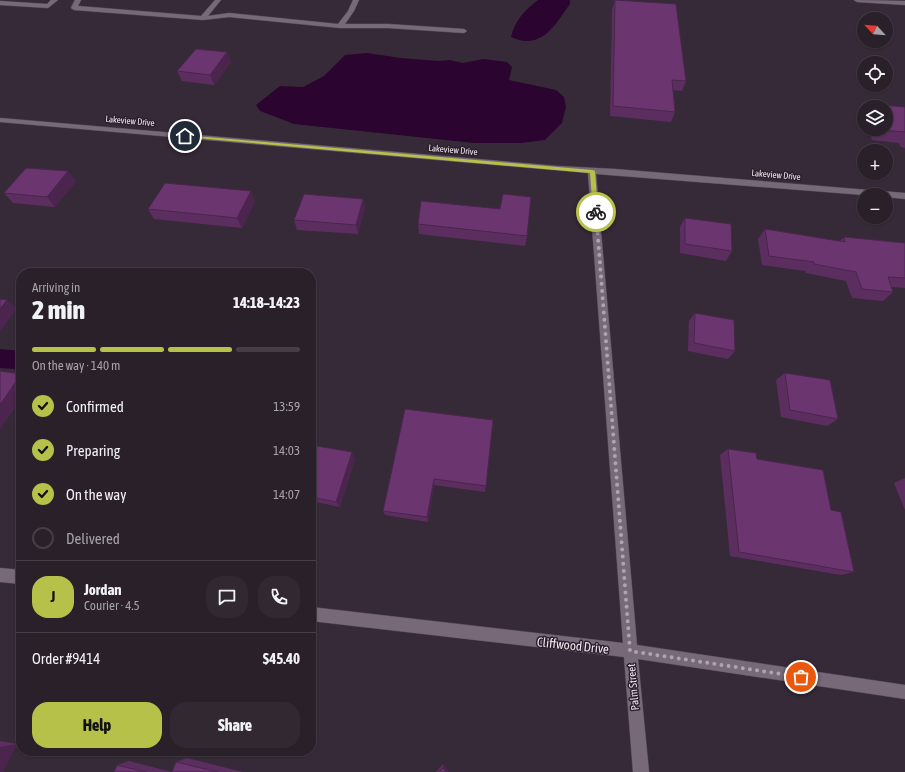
<!DOCTYPE html>
<meta charset="utf-8">
<style>
:root{--surface:#29202a;--page:#312832;--text:#f1f3f6;--muted:#a5a3a8;--line:#453e47;--accent:#b6c149}
body{margin:0;font-family:"Asap Condensed",sans-serif;background:var(--page);color:var(--text);height:100vh;display:flex;flex-direction:column;font-size:15px;white-space:nowrap}
*{box-sizing:border-box;margin:0}
p{font-size:13px;color:var(--muted)}
.icon{flex:none;width:22px;height:22px;fill:none;stroke:currentColor;stroke-width:2;stroke-linecap:round;stroke-linejoin:round}
.map{position:relative;flex:1;overflow:hidden}
.panel{position:absolute;left:16px;top:268px;width:300px;height:488px;display:flex;flex-direction:column;background:var(--surface);border-radius:16px;box-shadow:0 1px 3px #0004,0 0 0 1px var(--line)}
.panel>*{flex:none}
.needle{width:26px;rotate:296deg}
.buttons{position:absolute;left:857px;top:12px;display:grid;gap:8px}
.buttons a{display:grid;place-items:center;width:36px;height:36px;border-radius:50%;background:var(--surface);box-shadow:0 1px 3px #0004,0 0 0 1px var(--line);font-size:20px}
.pin{position:absolute;display:grid;place-items:center;width:34px;height:34px;color:#fff;margin:-17px;border:2px solid #fff;border-radius:50%;box-shadow:0 1px 4px #0007}
.courier{position:absolute;display:grid;place-items:center;width:40px;height:40px;margin:-20px;border:3px solid #b6c149;border-radius:50%;background:#fff;color:#222;box-shadow:0 1px 5px #0007}
.summary em{font-style:normal;font-weight:800}
.summary div{display:flex;flex-direction:column-reverse}
.summary{display:flex;align-items:center;justify-content:space-between;height:68px;padding:0 16px}
h1{font-size:26px;font-weight:800;line-height:30px}
.bar{display:grid;grid-template-columns:repeat(4,1fr);gap:6px 4px;align-content:center;height:48px;padding:0 16px}
.bar i{height:5px;border-radius:3px;background:var(--line)}
.bar .current{background:var(--accent)}
.bar p{grid-column:span 4}
.line{display:flex;align-items:center;gap:10px;padding:0 16px;border-top:1px solid var(--line)}
.line div{flex:1}
.round{display:grid;place-items:center;flex:none;width:42px;height:42px;border-radius:16px;background:var(--page)}
ol{padding:0 16px;list-style:none}
li{display:flex;align-items:center;gap:12px;height:44px}
li p{margin-inline-start:auto}
li .icon{padding:4px;border-radius:50%;background:var(--accent);color:#111;stroke-width:4}
li:last-child{color:var(--muted)}
li i{width:22px;height:22px;border:2px solid var(--line);border-radius:50%}
.cta{display:flex;gap:8px;margin-top:auto;padding:8px 16px}
.cta a{flex:1;height:46px;border-radius:16px;background:var(--accent);color:#111;font-size:16px;font-weight:800;line-height:46px;text-align:center}
.cta a+a{background:var(--page);color:var(--text)}
.map>svg:first-child{display:block}
.water{fill:#2c0430}
.lines{fill:none;stroke-linecap:round;stroke-linejoin:round}
.service-casing{stroke:#544955;stroke-width:1}
.minor-casing{stroke:#544955;stroke-width:1}
.service{fill:#786979;fill-rule:evenodd}
.minor{fill:#786979;fill-rule:evenodd}
.wall{fill:#5c2e60}
.shaded-wall{fill:#4b254e}
.building{fill:#6b3570;stroke:#4b254e}
.route{fill:#b6c149}
.done{stroke:#ada4ae;stroke-width:4;stroke-dasharray:0 7.2}
.labels{text-anchor:middle;stroke-width:3;stroke-linejoin:round;paint-order:stroke}
.far-street-label{font-size:9px;fill:#ede5ee;stroke:#2d202d}
.street-label{font-size:11px;fill:#ede5ee;stroke:#2d202d}
.near-street-label{font-size:13px;fill:#ede5ee;stroke:#2d202d}
</style>
<div class="map">
<svg width="905" height="772" viewBox="0 0 905 772">
<rect width="100%" height="100%" fill="#372a38"/>
<!-- water -->
<g class="water">
<path d="M538,0H570V4C559,19 547,42 526,41C521,41 516,39 511,37C515,20 524,11 538,0Z"/>
<path d="M367,53L401,58L438,61L450,60L463,63L483,59L507,62L512,67L509,80L556,90L564,97L566,107L562,123L545,140L521,143H474L294,124L260,111L256,105L280,86L303,87L324,76L345,55Z"/>
<path d="M0,349L21,351V360L15,369L0,368Z"/>
</g>
<g class="lines">
<!-- service casing -->
<g class="service-casing">
<g id="service">
<path d="M51,0H58L48,8L0,5V1L47,4Z"/>
<path d="M75,0H81L78,6L201,16L215,0H221L208,16L229,13L338,24L348,11L353,0H359L354,11L345,24H388L464,29L467,31L464,33L388,28H340L229,17L203,20L74,10L71,8Z"/>
</g>
</g>
<!-- minor casing -->
<g class="minor-casing">
<g id="minor">
<path d="M854,0L905,1V5L857,2Z"/>
<path d="M0,118L558,166L615,169L905,193V199L886,197V195H864L596,174L637,645L905,685V699L638,659L649,772H633L624,657L311,621V607L623,643L588,173L0,122Z"/>
<path d="M0,568L21,570V584L0,582Z"/>
</g>
</g>
<!-- service -->
<use href="#service" class="service"/>
<!-- minor -->
<use href="#minor" class="minor"/>
</g>
<!-- wall -->
<g class="wall">
<path d="M615,0L686,81L682,91L673,90L675,112L671,122L610,116L612,10Z"/>
<path d="M227,52L231,62L214,85L182,81L177,71Z"/>
<path d="M869,104L905,107V148L901,147L899,143L872,140L868,129H886V107H867Z"/>
<path d="M864,111V119L862,114Z"/>
<path d="M68,171L76,181L55,207L13,203L4,193Z"/>
<path d="M363,199L365,208L358,234L297,230L294,220Z"/>
<path d="M255,201L242,228L154,219L148,209Z"/>
<path d="M685,218L732,251L726,261L680,253V227Z"/>
<path d="M418,224L527,236L525,246L419,234Z"/>
<path d="M765,229L840,241L844,237L905,243V288L891,287L893,292L883,301L852,298L846,281L806,273L805,271L762,265L758,239Z"/>
<path d="M695,313L735,351L728,359L688,351L689,321Z"/>
<path d="M785,373L838,419L827,426L781,417L776,380Z"/>
<path d="M493,420L485,492L434,485L428,522L385,515L383,511Z"/>
<path d="M311,445L355,459L340,507L311,501Z"/>
<path d="M728,449L757,459L831,510L854,572L841,575L730,556L720,455Z"/>
<path d="M905,478V510L894,483Z"/>
<path d="M0,741L17,744L0,772Z"/>
<path d="M187,758L243,772H114L117,765L129,761L172,772L176,762Z"/>
<path d="M443,764L449,772H436Z"/>
</g>
<!-- shaded-wall -->
<g class="shaded-wall">
<path d="M227,52L231,62L214,85L210,75Z"/>
<path d="M68,171L76,181L55,207L47,197Z"/>
<path d="M251,191L255,201L242,228L237,218Z"/>
<path d="M363,199L365,208L358,234L356,225Z"/>
<path d="M7,300L17,308L0,332V309Z"/>
<path d="M21,374V398L0,430V405Z"/>
<path d="M352,452L355,459L340,507L336,502Z"/>
<path d="M434,479V485L428,522L427,517Z"/>
<path d="M17,744L3,772H0V747Z"/>
<path d="M443,764L449,772H446L443,768Z"/>
</g>
<!-- building -->
<g class="building">
<path d="M615,0L676,4L686,81L672,80L675,112L613,106Z"/>
<path d="M196,49L227,52L210,75L177,71Z"/>
<path d="M869,104L905,107V132L880,130V129H886V107H871Z"/>
<path d="M26,168L68,171L47,197L4,193Z"/>
<path d="M165,183L251,191L237,218L148,209Z"/>
<path d="M304,194L363,199L356,225L294,220Z"/>
<path d="M503,194L531,197L527,236L418,224L421,201L500,209Z"/>
<path d="M685,218L731,224L732,251L685,244Z"/>
<path d="M765,229L845,242L844,237L905,243V278L888,277L893,292L862,289L856,272L814,264V262L769,256Z"/>
<path d="M0,299L7,300L0,309Z"/>
<path d="M695,313L734,320L735,351L694,343Z"/>
<path d="M0,371L21,374L0,405Z"/>
<path d="M785,373L830,380L838,419L790,410Z"/>
<path d="M405,409L493,420L486,486L434,479L427,517L383,511Z"/>
<path d="M311,445L352,452L336,502L311,497Z"/>
<path d="M728,449L756,453L757,459L823,470L831,510L841,512L854,572L739,552Z"/>
<path d="M176,762L218,772H172Z"/>
<path d="M117,765L146,772H114Z"/>
<path d="M443,768L446,772H439Z"/>
</g>
<!-- route -->
<path class="route" d="M183,135L592,170L595,171L598,212L596,214L593,212L590,173L185,137Z"/>
<g class="lines">
<!-- done -->
<path class="done" d="M596,212L630,651L801,677"/>
</g>
<g class="labels">
<!-- far-street labels -->
<g class="far-street-label">
<text transform="translate(130 121) rotate(5)" y="3">Lakeview Drive</text>
<text transform="translate(453 150) rotate(5)" y="3">Lakeview Drive</text>
<text transform="translate(776 175) rotate(5)" y="3">Lakeview Drive</text>
</g>
<!-- street labels -->
<g class="street-label">
<text transform="translate(633 687) rotate(-95)" y="4">Palm Street</text>
</g>
<!-- near-street labels -->
<g class="near-street-label">
<text transform="translate(573 645) rotate(6)" y="5">Cliffwood Drive</text>
</g>
</g>
</svg>
<div class="buttons">
<a><svg class="needle" viewBox="-14 -14 28 28"><path d="M0-13l5 13h-10z" fill="#e53935"/><path d="M0 13l5-13h-10z" fill="#a5a3a8"/></svg></a>
<a><svg class="icon" aria-label="locate" viewBox="0 0 24 24"><circle cx="12" cy="12" r="6"/><path d="M12 2v4M12 18v4M2 12h4M18 12h4"/></svg></a>
<a><svg class="icon" aria-label="layers" viewBox="0 0 24 24"><path d="M12 4l9 5-9 5-9-5zM3 14l9 5 9-5"/></svg></a>
<a>+</a>
<a>−</a>
</div>
<div class="pin" style="left:801px;top:677px;background:#ea580c"><svg class="icon" aria-label="bag" viewBox="0 0 24 24"><path d="M5 8h14l-1 12H6zM9 8a3 3 0 0 1 6 0"/></svg></div>
<div class="pin" style="left:185px;top:136px;background:#1f2937"><svg class="icon" aria-label="home" viewBox="0 0 24 24"><path d="M3 11l9-7 9 7M6 9v11h12V9"/></svg></div>
<div class="courier" style="left:596px;top:212px"><svg class="icon" aria-label="bike" viewBox="0 0 24 24"><circle cx="6" cy="16" r="4"/><circle cx="18" cy="16" r="4"/><path d="M6 16l4-8h5l3 8M10 8l3 8H6M13 5h3"/></svg></div>
<section class="panel">
<div class="summary"><div><h1>2 min</h1><p>Arriving in</p></div><em>14:18–14:23</em></div>
<div class="bar"><i class="current"></i><i class="current"></i><i class="current"></i><i></i><p>On the way · 140 m</p></div>
<ol>
<li><svg class="icon" aria-label="check" viewBox="0 0 24 24"><path d="M5 12l5 5 9-10"/></svg>Confirmed<p>13:59</p></li>
<li><svg class="icon" aria-label="check" viewBox="0 0 24 24"><path d="M5 12l5 5 9-10"/></svg>Preparing<p>14:03</p></li>
<li><svg class="icon" aria-label="check" viewBox="0 0 24 24"><path d="M5 12l5 5 9-10"/></svg>On the way<p>14:07</p></li>
<li><i></i>Delivered</li>
</ol>
<div class="line" style="height:72px"><b class="round" style="background:var(--accent);color:#111">J</b><div><b>Jordan</b><p>Courier · 4.5</p></div><a class="round"><svg class="icon" aria-label="chat" viewBox="0 0 24 24"><path d="M4 5h16v11H9l-5 4z"/></svg></a><a class="round"><svg class="icon" aria-label="phone" viewBox="0 0 24 24"><path d="M5 4h4l2 5-3 2q2 4 5 5l2-3 5 2v4C11 20 4 13 5 4z"/></svg></a></div>
<div class="line" style="height:52px"><div>Order #9414</div><b>$45.40</b></div>
<div class="cta"><a>Help</a><a>Share</a></div>
</section>
</div>
